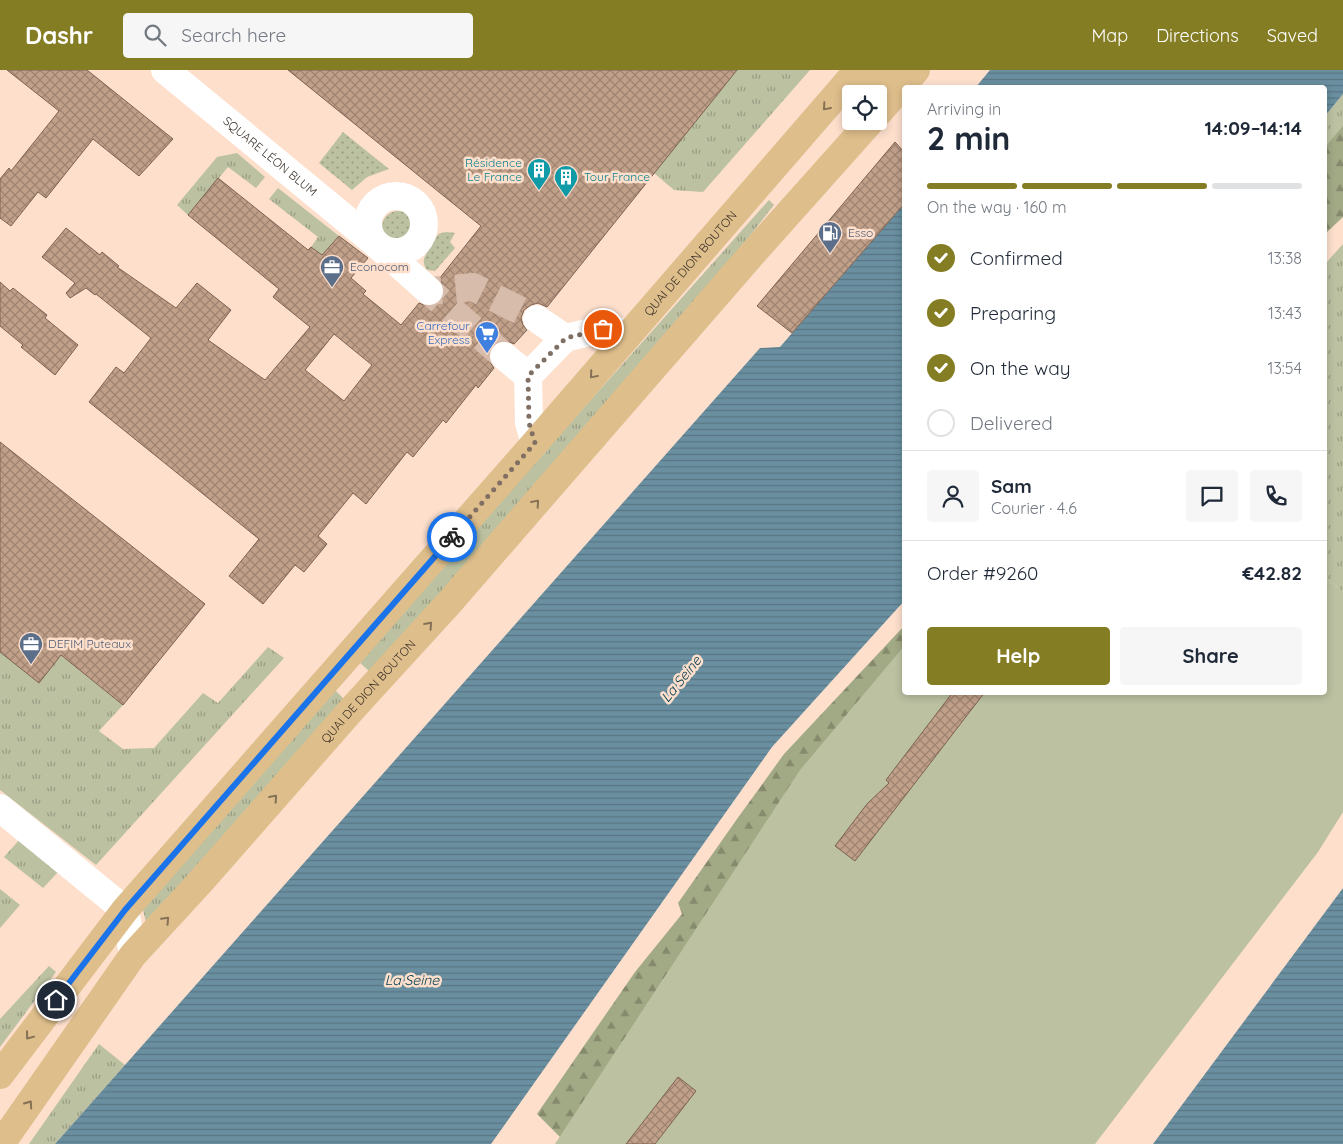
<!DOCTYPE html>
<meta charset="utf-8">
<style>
:root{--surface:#fff;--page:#f6f6f7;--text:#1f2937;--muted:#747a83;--line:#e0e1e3;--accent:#857d23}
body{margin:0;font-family:Quicksand,sans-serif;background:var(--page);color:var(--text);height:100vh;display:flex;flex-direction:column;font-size:19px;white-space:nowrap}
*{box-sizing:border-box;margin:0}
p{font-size:16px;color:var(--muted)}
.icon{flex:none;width:28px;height:28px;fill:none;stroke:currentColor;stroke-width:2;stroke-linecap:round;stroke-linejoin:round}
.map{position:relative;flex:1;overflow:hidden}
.drawer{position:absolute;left:902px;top:15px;width:425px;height:610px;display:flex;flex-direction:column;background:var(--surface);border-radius:5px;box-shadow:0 2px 8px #0003}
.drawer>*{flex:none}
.controls{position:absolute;left:842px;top:15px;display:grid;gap:10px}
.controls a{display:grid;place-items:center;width:45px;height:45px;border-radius:5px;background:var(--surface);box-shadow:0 2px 8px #0003;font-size:25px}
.pin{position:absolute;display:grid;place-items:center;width:42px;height:42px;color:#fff;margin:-21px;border:2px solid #fff;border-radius:50%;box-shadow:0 1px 5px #0007}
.courier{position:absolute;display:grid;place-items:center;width:50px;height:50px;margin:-25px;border:4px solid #1a73e8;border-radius:50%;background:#fff;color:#222;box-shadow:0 1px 6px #0007}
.headline em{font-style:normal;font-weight:700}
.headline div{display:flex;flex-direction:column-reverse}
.headline{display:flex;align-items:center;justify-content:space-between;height:85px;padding:0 25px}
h1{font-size:32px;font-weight:700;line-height:38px}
.bar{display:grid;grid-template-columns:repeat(4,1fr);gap:8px 5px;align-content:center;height:60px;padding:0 25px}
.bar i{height:6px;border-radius:4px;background:var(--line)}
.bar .on{background:var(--accent)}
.bar p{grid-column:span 4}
.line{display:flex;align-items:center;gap:12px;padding:0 25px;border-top:1px solid var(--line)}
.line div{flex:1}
.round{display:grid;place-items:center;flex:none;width:52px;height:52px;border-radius:5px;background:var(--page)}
ol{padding:0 25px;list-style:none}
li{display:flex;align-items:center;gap:15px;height:55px}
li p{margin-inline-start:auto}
li .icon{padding:5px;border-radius:50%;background:var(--accent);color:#fff;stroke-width:4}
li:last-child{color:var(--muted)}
li i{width:28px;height:28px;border:2px solid var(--line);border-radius:50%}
.button{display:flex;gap:10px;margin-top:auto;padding:10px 25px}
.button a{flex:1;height:58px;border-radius:5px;background:var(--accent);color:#fff;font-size:20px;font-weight:700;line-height:58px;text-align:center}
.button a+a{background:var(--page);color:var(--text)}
header{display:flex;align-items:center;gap:30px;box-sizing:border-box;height:70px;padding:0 25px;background:var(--accent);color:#fff}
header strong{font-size:24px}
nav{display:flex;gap:28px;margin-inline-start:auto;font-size:18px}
.search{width:350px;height:45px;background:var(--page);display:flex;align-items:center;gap:12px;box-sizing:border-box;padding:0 18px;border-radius:5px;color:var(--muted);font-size:19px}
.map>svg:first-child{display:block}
.grass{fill:url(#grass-tufts)}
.forest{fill:url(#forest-firs)}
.garden{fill:url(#garden-dots)}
.pitch{fill:#bbc1a1}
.water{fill:url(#water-rules)}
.building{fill:url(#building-cross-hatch);stroke:#7c6251;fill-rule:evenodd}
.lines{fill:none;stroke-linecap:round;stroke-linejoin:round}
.minor-tunnel{stroke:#d7bcac;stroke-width:28;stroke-dasharray:28 14;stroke-linecap:butt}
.minor{stroke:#fff;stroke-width:28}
.major{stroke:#debe8b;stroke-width:28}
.oneway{stroke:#857156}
.done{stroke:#806f63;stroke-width:5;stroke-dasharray:0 9}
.route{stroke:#1a73e8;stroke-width:6}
.labels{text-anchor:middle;stroke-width:5;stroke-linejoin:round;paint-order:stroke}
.street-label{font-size:12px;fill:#3d322a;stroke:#fddfcc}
.culture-label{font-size:12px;fill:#0d838f;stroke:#fddfcc;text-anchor:end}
.service-label{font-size:12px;fill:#4e5e75;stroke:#fddfcc;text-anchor:start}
.shop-label{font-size:12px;fill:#366cbe;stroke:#fddfcc;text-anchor:end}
.water-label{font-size:14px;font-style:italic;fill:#023c50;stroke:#fddfcc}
</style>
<header>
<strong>Dashr</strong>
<div class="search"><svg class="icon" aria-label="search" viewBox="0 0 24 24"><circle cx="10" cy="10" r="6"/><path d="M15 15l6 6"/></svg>Search here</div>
<nav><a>Map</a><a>Directions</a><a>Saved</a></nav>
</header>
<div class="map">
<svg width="1343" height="1074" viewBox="0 0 1343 1074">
<defs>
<pattern id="grass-tufts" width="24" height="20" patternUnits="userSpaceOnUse" patternTransform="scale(1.25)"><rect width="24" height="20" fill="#bbc1a1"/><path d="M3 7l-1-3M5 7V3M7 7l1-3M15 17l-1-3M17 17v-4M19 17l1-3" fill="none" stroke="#999d83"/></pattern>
<pattern id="forest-firs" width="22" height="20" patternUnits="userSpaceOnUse" patternTransform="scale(1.25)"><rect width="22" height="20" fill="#a2a985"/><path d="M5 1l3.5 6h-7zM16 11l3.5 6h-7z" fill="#858a6d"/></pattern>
<pattern id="garden-dots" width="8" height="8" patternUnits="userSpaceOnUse" patternTransform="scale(1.25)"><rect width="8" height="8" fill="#bbc1a1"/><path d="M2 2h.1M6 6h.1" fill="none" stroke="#999d83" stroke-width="1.8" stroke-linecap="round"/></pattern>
<pattern id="water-rules" width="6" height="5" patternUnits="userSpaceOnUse" patternTransform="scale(1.25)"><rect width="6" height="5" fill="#698fa0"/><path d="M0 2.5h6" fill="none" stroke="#587583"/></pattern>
<pattern id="building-cross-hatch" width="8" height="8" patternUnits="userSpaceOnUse" patternTransform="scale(1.25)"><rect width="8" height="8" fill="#c1a08a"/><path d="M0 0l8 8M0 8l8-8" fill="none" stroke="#9e8371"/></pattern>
</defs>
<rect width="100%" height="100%" fill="#fddfcc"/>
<!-- grass -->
<g class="grass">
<path d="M737,0H810L703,122L674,120L654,103Z"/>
<path d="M1343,24V146L1325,134V46Z"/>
<path d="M237,83L265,107L256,118L228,97L188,145L177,135L217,87Z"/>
<path d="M278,118L339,166L322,185L311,177L318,167L269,129Z"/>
<path d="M769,130L774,135L692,240L370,602L358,591Z"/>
<path d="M1343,174V522L1325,507V194Z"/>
<path d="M268,577L284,588L96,795L0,720V582L39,613L61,585L64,588L123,635L99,661L123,679L154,678L203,623L218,633Z"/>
<path d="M333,618L345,630L146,852L142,836Z"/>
<path d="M21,768L59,801L43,818L4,787Z"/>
<path d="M0,819L20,835L0,858Z"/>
<path d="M49,896L56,902L0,977V949Z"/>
<path d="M99,974L125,995L55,1074H29Z"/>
</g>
<!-- forest -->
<g class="forest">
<path d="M1343,56V147L1325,164V77Z"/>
<path d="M905,555V622L562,1069L537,1044L635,902L682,844L678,833L737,749L784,684Z"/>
</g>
<!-- garden -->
<g class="garden">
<path d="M343,62L389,99L367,107L352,120L319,93Z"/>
<circle cx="398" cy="157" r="16"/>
<path d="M447,162L455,163L450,172L455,178L435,201L427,200C425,197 423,193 424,189C424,187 437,165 439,164C441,163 445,162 447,162Z"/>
</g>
<!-- pitch -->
<path class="pitch" d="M1325,507L1343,522V742L1318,782L1095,1074H555L800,700L905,575V622H1325Z"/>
<!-- water -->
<g class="water">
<path d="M990,0H1343V24L1325,46V18L976,17Z"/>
<path d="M905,133V530L772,677L491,1074H55L760,278L780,277Z"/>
<path d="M1343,818V1074H1153Z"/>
</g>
<!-- building -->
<g class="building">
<path d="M7,0H87L173,69L139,106L93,69L46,128L38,122L11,156L0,148V109L9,98L11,101L59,41Z"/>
<path d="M288,0H737L547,237L538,233L531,235L524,240L521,248L523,255L527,260L514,274L507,271H499L492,276L489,283V291L494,298L478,318L476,315L446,353L443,350L413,387L407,382L366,434L353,423L318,466L327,474L304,502L295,495L263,534L229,506L259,469L89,332L116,297L124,303L151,268L96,224L95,225L86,218L70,228L66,223L75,213L42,187L66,158L100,185L102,182L119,196L117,197L176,238L197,213L231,240L208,270L265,310L310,257L273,227L279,219L188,145L218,108L308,180L311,177L322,185L339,166L368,188L351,208L366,221L363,224L401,255L419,233L426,236H433L440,232L444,225V217L439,209L481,156ZM334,264L372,295L344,331L305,300Z"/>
<path d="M895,72L905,83V133L792,263L757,236Z"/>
<path d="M0,212L10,221L13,218L47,245L45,248L78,275L55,305L21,277L23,275L0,256Z"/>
<path d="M0,372L205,534L123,635L61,585L39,613L0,582Z"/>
<path d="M953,622H985L855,791L835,776L867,734L889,713L886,710Z"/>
<path d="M678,1007L696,1021L655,1074H626Z"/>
</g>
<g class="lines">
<!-- minor-tunnel -->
<path class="minor-tunnel" d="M504,286L429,221L473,217L537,249"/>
<!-- minor -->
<g class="minor">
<path id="s1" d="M165,0L375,173L429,221"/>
<circle cx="396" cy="154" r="28"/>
<path d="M537,249L565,268"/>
<path d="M504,286L528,306"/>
<path d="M535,373L529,353L528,306L565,268L603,259L630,263"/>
<path d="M0,738L125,840L133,885"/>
</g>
<!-- major -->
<g class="major">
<path d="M868,24L888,0"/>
<path d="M879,42L916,0"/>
<path id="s2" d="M0,1005L125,840L535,373L858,0"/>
<path id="s3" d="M1,1074L133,885L202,810L353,638L449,533L753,183L871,51"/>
</g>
</g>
<!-- one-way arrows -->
<defs><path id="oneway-chevron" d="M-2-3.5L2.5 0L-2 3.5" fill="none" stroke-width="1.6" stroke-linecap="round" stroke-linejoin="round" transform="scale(1.25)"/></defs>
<g class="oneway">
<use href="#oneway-chevron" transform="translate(826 37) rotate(131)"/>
<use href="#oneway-chevron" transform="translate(593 305) rotate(130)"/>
<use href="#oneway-chevron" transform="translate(536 433) rotate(-49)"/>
<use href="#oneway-chevron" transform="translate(429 555) rotate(-48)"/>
<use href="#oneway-chevron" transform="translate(274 728) rotate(-49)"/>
<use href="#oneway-chevron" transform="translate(166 850) rotate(-47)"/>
<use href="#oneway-chevron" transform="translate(29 966) rotate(127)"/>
<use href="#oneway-chevron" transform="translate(29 1034) rotate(-55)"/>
</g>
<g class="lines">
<!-- done -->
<path class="done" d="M452,467L535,373L529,353L528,306L566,268L603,259"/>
<!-- route -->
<path class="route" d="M56,930L125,840L452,467"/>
</g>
<!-- icons -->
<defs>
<g id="building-pin" transform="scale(1.25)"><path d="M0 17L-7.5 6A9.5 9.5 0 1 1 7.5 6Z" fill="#0f9aa8" stroke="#fddfcc"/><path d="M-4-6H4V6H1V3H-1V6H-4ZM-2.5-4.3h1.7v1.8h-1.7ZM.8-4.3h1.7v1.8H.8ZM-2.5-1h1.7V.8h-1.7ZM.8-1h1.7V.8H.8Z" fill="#fff"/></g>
<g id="fuel-pin" transform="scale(1.25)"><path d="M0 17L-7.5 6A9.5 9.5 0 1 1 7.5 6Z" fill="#5c6f8a" stroke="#fddfcc"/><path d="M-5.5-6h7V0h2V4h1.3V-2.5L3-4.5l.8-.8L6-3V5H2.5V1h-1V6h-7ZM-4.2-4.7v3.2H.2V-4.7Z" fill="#fff"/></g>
<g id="office-pin" transform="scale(1.25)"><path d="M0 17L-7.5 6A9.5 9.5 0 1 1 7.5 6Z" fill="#5c6f8a" stroke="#fddfcc"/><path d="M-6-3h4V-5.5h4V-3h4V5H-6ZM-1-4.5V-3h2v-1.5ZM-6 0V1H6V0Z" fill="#fff"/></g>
<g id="supermarket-pin" transform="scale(1.25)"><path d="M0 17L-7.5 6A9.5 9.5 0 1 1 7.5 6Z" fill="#3f7fe0" stroke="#fddfcc"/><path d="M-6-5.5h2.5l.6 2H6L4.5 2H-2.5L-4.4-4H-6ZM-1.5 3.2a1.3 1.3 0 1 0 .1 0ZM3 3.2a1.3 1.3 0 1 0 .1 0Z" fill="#fff"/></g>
</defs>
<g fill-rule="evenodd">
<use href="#building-pin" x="539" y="100"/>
<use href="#building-pin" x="566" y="107"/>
<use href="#fuel-pin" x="830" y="163"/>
<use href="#office-pin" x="332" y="197"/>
<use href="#supermarket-pin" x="487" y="263"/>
<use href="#office-pin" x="31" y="574"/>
</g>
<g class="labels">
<!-- street labels -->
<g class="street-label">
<text dy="4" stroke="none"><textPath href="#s1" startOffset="136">SQUARE LÉON BLUM</textPath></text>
<text dy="4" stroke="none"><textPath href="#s2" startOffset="1066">QUAI DE DION BOUTON</textPath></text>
<text dy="4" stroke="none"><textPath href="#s3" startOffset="584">QUAI DE DION BOUTON</textPath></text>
</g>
<!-- culture labels -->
<g class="culture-label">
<text x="522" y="97">Résidence<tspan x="522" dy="14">Le France</tspan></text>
<text x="584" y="111" text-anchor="start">Tour France</text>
</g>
<!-- service labels -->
<g class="service-label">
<text x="848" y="167">Esso</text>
<text x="350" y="201">Econocom</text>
<text x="48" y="578">DEFIM Puteaux</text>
</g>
<!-- shop labels -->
<g class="shop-label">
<text x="470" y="260">Carrefour<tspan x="470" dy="14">Express</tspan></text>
</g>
<!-- water labels -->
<g class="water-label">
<text transform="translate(681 609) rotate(-51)" y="5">La Seine</text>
<text x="412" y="915">La Seine</text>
</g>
</g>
</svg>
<div class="controls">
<a><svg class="icon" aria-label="locate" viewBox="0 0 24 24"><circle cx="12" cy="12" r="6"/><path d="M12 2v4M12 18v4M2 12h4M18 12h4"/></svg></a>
</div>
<div class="pin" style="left:603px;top:259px;background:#ea580c"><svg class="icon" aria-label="bag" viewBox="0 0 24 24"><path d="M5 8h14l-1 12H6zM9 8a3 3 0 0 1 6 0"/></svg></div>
<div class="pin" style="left:56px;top:930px;background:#1f2937"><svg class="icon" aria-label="home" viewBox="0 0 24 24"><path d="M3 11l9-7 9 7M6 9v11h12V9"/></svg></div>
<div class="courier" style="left:452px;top:467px"><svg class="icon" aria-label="bike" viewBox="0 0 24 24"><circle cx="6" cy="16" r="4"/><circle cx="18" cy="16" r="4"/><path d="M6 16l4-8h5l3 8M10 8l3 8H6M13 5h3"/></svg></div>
<section class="drawer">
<div class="headline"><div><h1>2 min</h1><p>Arriving in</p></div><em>14:09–14:14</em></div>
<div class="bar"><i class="on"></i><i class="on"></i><i class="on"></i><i></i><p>On the way · 160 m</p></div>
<ol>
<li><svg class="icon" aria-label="check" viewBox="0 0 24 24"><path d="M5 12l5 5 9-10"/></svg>Confirmed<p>13:38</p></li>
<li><svg class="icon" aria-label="check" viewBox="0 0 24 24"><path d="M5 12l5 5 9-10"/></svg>Preparing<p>13:43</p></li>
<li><svg class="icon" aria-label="check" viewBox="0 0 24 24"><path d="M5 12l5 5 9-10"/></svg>On the way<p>13:54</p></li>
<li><i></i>Delivered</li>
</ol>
<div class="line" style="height:90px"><a class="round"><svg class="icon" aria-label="person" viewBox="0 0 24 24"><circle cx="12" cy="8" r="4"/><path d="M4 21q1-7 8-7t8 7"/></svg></a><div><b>Sam</b><p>Courier · 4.6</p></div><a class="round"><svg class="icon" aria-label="chat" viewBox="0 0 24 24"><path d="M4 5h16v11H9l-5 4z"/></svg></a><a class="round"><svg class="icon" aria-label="phone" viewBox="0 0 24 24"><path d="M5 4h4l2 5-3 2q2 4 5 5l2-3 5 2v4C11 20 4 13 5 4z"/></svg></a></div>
<div class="line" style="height:65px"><div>Order #9260</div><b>€42.82</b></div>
<div class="button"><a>Help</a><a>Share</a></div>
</section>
</div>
